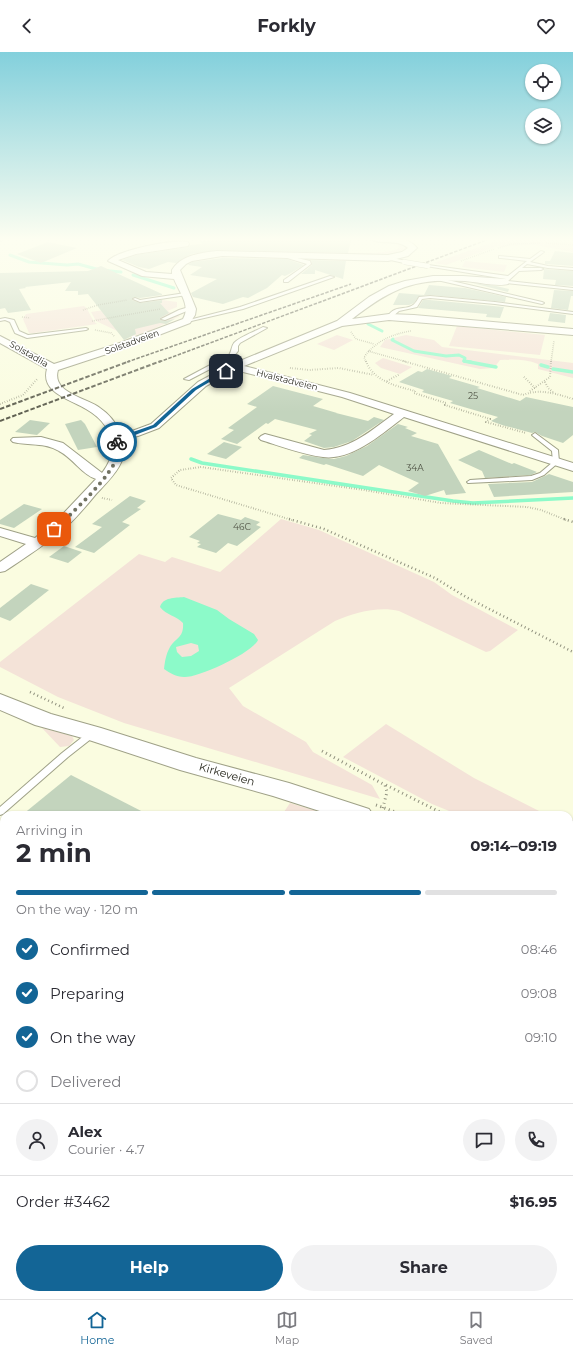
<!DOCTYPE html>
<meta charset="utf-8">
<style>
:root{--surface:#fff;--page:#f2f2f3;--text:#2b2b33;--muted:#7c7c81;--line:#e1e1e2;--accent:#136596}
body{margin:0;font-family:Montserrat,sans-serif;background:var(--page);color:var(--text);height:100vh;display:flex;flex-direction:column;font-size:15px;white-space:nowrap}
*{box-sizing:border-box;margin:0}
p{font-size:13px;color:var(--muted)}
.icon{flex:none;width:22px;height:22px;fill:none;stroke:currentColor;stroke-width:2;stroke-linecap:round;stroke-linejoin:round}
.map{position:relative;flex:1;overflow:hidden}
.panel{position:absolute;left:0px;top:759px;width:573px;height:488px;display:flex;flex-direction:column;background:var(--surface);border-radius:12px 12px 0 0;box-shadow:0 1px 3px #0004}
.panel>*{flex:none}
.fabs{position:absolute;left:525px;top:12px;display:grid;gap:8px}
.fabs a{display:grid;place-items:center;width:36px;height:36px;border-radius:50%;background:var(--surface);box-shadow:0 1px 3px #0004;font-size:20px}
.pin{position:absolute;display:grid;place-items:center;width:34px;height:34px;color:#fff;margin:-17px;border-radius:8px;box-shadow:0 2px 6px #0006}
.courier{position:absolute;display:grid;place-items:center;width:40px;height:40px;margin:-20px;border:3px solid #136596;border-radius:50%;background:#fff;color:#222;box-shadow:0 1px 5px #0007}
.head em{font-style:normal;font-weight:700}
.head div{display:flex;flex-direction:column-reverse}
.head{display:flex;align-items:center;justify-content:space-between;height:68px;padding:0 16px}
h1{font-size:26px;font-weight:700;line-height:30px}
.bar{display:grid;grid-template-columns:repeat(4,1fr);gap:6px 4px;align-content:center;height:48px;padding:0 16px}
.bar i{height:5px;border-radius:3px;background:var(--line)}
.bar .on{background:var(--accent)}
.bar p{grid-column:span 4}
.line{display:flex;align-items:center;gap:10px;padding:0 16px;border-top:1px solid var(--line)}
.line div{flex:1}
.round{display:grid;place-items:center;flex:none;width:42px;height:42px;border-radius:21px;background:var(--page)}
ol{padding:0 16px;list-style:none}
li{display:flex;align-items:center;gap:12px;height:44px}
li p{margin-inline-start:auto}
li .icon{padding:4px;border-radius:50%;background:var(--accent);color:#fff;stroke-width:4}
li:last-child{color:var(--muted)}
li i{width:22px;height:22px;border:2px solid var(--line);border-radius:50%}
.button{display:flex;gap:8px;margin-top:auto;padding:8px 16px}
.button a{flex:1;height:46px;border-radius:24px;background:var(--accent);color:#fff;font-size:16px;font-weight:700;line-height:46px;text-align:center}
.button a+a{background:var(--page);color:var(--text)}
header{display:flex;justify-content:space-between;align-items:center;height:52px;padding:0 16px;background:var(--surface);font-size:18px;font-weight:700}
.dock{display:flex;justify-content:space-around;align-items:center;height:56px;border-top:1px solid var(--line);background:var(--surface);font-size:11px;color:var(--muted)}
.dock a{display:grid;justify-items:center;gap:2px}
.dock .on{color:var(--accent)}
.map>svg:first-child{display:block}
.green{fill:#f4e3d8}
.water{fill:#8cfac9;fill-rule:evenodd}
.lines{fill:none;stroke-linecap:round;stroke-linejoin:round}
.stream-far1{stroke:#8cfac9;stroke-width:3}
.stream{stroke:#8cfac9;stroke-width:3.5}
.building{fill:#c3d4bd}
.lane-casing{stroke:#9fa187;stroke-width:2}
.street-casing{stroke:#9fa187;stroke-width:2}
.secondary-casing{stroke:#9fa187;stroke-width:2}
.path-far3{stroke:#90917e;stroke-width:1.5;stroke-dasharray:0.5 1.5;stroke-linecap:butt}
.path-far2{stroke:#90917e;stroke-width:2;stroke-dasharray:0.5 2;stroke-linecap:butt}
.path-far1{stroke:#90917e;stroke-width:2.5;stroke-dasharray:1 3;stroke-linecap:butt}
.path{stroke:#90917e;stroke-width:3;stroke-dasharray:1 3.5;stroke-linecap:butt}
.lane{fill:#fff;fill-rule:evenodd}
.street{fill:#fff;fill-rule:evenodd}
.secondary{fill:#fff;fill-rule:evenodd}
.rail-far1{stroke:#606152;stroke-width:1.5;stroke-dasharray:3.5 1.5;stroke-linecap:butt}
.rail{stroke:#606152;stroke-width:2;stroke-dasharray:4.5 2;stroke-linecap:butt}
.lane-bridge-casing{stroke:#9fa187;stroke-width:5.5;stroke-linecap:butt}
.lane-bridge{stroke:#fff;stroke-width:4.5}
.route{fill:#136596}
.done{stroke:#727363;stroke-width:4;stroke-dasharray:0 7.2}
.labels{text-anchor:middle;stroke-width:3.5;stroke-linejoin:round;paint-order:stroke}
.far-street-label{font-size:9px;fill:#29291f;stroke:#fff}
.number-label{font-size:9px;fill:#505446}
.street-label{font-size:11px;fill:#29291f;stroke:#fff}
</style>
<header><svg class="icon" aria-label="back" viewBox="0 0 24 24"><path d="M15 5l-7 7 7 7"/></svg>Forkly<svg class="icon" aria-label="heart" viewBox="0 0 24 24"><path d="M12 20l-8-8c-3-5 5-10 8-4 3-6 11-1 8 4z"/></svg></header>
<div class="map">
<svg width="573" height="1247" viewBox="0 0 573 1247">
<rect width="100%" height="100%" fill="#fafce0"/>
<!-- green -->
<g class="green">
<path d="M505,186H573V188L569,190L573,191V200L535,193L497,194L446,213L434,211Z"/>
<path d="M392,189L407,193L408,196L404,200L386,204L250,199L261,193L352,201H374L392,199L399,196L398,193L391,190Z"/>
<path d="M465,209L507,213L504,220L462,215Z"/>
<path d="M162,248L177,250V255L167,259L180,264L150,279L130,285L96,269L91,260L157,250Z"/>
<path d="M84,254C90,259 91,268 97,272L34,281H29L23,267L26,262Z"/>
<path d="M457,274L545,283L540,303L449,294Z"/>
<path d="M337,283L353,288L334,298L317,292Z"/>
<path d="M406,283L434,288L442,295L573,311V326L538,317V312C526,307 513,307 500,308L494,316L480,317L380,295L385,288Z"/>
<path d="M383,306L412,315L400,322L381,316L375,311Z"/>
<path d="M281,467L319,478L434,530L452,543L518,578L490,599L486,600L399,559C378,554 354,561 335,569L229,636L243,654L306,690L313,700L372,733L380,747L124,671L58,645L0,615V610L139,502L165,510L172,505L220,520Z"/>
<path d="M386,672L474,726L547,763H459L432,752L343,705Z"/>
<path d="M42,676L72,684L74,688L69,694L60,695Z"/>
<path d="M290,751L330,763H282Z"/>
<path d="M0,851L4,855V1119L0,1115Z"/>
<path d="M569,886L573,889V1177L569,1180Z"/>
<path d="M0,1147L4,1150V1243H124L130,1247H0Z"/>
<path d="M169,1243H492L487,1247H174Z"/>
</g>
<!-- water -->
<path class="water" d="M184,545L217,558L229,567L254,582L258,588C252,601 198,626 184,625C176,625 170,621 164,617C165,609 166,602 170,595C176,585 184,586 183,571C177,564 166,563 160,555C163,545 175,546 184,545ZM191,591L198,593L199,599L191,604L182,605L177,600L176,595Z"/>
<g class="lines">
<!-- stream-far1 -->
<g class="stream-far1">
<path d="M10,203L29,210L67,213L78,212L100,218L121,220"/>
<path d="M133,223L174,236"/>
<path d="M368,272L382,279"/>
<path d="M393,287L392,288L414,299L446,304L459,303L465,306L464,309L471,310"/>
</g>
<!-- stream -->
<g class="stream">
<path d="M464,309L496,315"/>
<path d="M541,313L548,315"/>
<path d="M553,317L573,320"/>
<path d="M191,407L202,411L453,449L473,451L573,446"/>
</g>
</g>
<!-- building -->
<g class="building">
<path d="M222,186H337L351,188L348,201L217,198L191,202L176,211L168,210L149,217L139,215L122,208L136,203L188,195L190,193L202,192L200,189L222,188Z"/>
<path d="M48,190L77,196L41,211L17,202Z"/>
<path d="M555,199L573,201V214L545,212V209H550Z"/>
<path d="M222,206L287,207L304,213L291,221L285,224L282,223L267,236L248,246L243,245L223,252L193,245L191,241L217,227L190,223L202,215L188,213L192,210Z"/>
<path d="M311,208L346,209L343,227L315,218V222H301L312,213Z"/>
<path d="M101,214L162,242V243L140,246L134,245L132,248L140,251L162,248V251H160L169,261L160,266V268L165,269L175,267L166,272L160,271L135,277L136,282L124,288L88,242L78,243V239H65L71,230L25,235L26,236L19,237L31,258L8,261L5,256L0,257V221L88,219Z"/>
<path d="M544,217L573,219V234L555,233L556,228L543,227Z"/>
<path d="M472,231L496,234L509,237L508,240Z"/>
<path d="M429,233L465,236L506,245L505,250L430,243L419,244L414,251L409,253H393L399,241L424,243Z"/>
<path d="M554,238L573,239V244H571L568,258L551,256Z"/>
<path d="M423,248H430L504,255L500,266L486,265L487,262L418,256Z"/>
<path d="M550,261L566,263L565,271L548,269Z"/>
<path d="M427,317L452,324L449,326L480,335L477,336L520,349L526,345L573,355V383L563,391L542,384L535,380L532,381L502,373L491,369L498,365L450,351L453,349L422,340L424,338L399,330L418,319L422,320Z"/>
<path d="M273,334L323,347L313,354L337,361H336L368,369L374,365L384,368L352,389L334,395L324,396L304,389L312,383L309,382L317,378L275,367L268,372L266,371L237,392L221,387L234,378L228,376L257,355L247,352Z"/>
<path d="M30,368L50,371L37,383L15,380Z"/>
<path d="M81,368L85,372L97,395L78,398L65,372Z"/>
<path d="M398,372L408,375L405,376L417,381L411,384L438,392L466,441L446,443L444,438L425,444L408,439L419,431L379,413L363,424L326,412L324,413L299,406L303,403L323,406L334,407L346,404L367,394Z"/>
<path d="M224,390L242,395L226,407L207,402Z"/>
<path d="M479,398L512,412L514,411L537,420L531,423L485,426L482,419L458,408Z"/>
<path d="M549,422L573,430V440L494,445L488,432L532,430Z"/>
<path d="M130,444L146,449L137,456L141,457L122,470L130,473L94,501L75,495L102,475L92,472Z"/>
<path d="M24,452L42,457L14,476L0,472V468Z"/>
<path d="M218,462L241,468L245,465L260,470L256,473L261,475L237,494L228,491L216,501L197,495L201,492L197,491L200,489L189,485Z"/>
<path d="M64,494L82,500L68,511L49,505Z"/>
<path d="M31,532L49,538L10,569L0,565V556Z"/>
<path d="M71,723L149,763H22Z"/>
</g>
<g class="lines">
<!-- lane casing -->
<g class="lane-casing">
<g id="lane">
<path d="M541,199L544,200L530,210L548,214L573,216V218L548,216L527,212L522,216H541L543,217L541,218L519,219L508,229L573,236V238L505,231L503,230L506,227L426,214L428,213L508,224L527,209L501,206H499V204L530,207Z"/>
<path d="M284,203L310,209L311,212L288,230H284V228L307,212L284,205Z"/>
<path d="M388,205L406,209V210L404,211L386,207V206Z"/>
<path d="M330,224L334,225L243,257L187,270L185,269L240,255Z"/>
<path d="M439,226L542,250L544,251L542,252L437,228V227Z"/>
<path d="M185,241H187V243L140,250L133,247L135,246L140,248Z"/>
<path d="M430,244L495,250L573,260V262L495,252L430,246L422,247L417,255L399,259L391,266L387,265C396,252 404,259 413,253C415,252 418,247 419,245Z"/>
<path d="M192,254H194V256L165,268L161,267L179,258Z"/>
<path d="M5,266L14,268L19,279L28,283L86,276L88,277L86,278L27,286L15,281L10,270L5,268L0,269V267Z"/>
<path d="M263,275L267,276L240,291L238,294V299L233,305L189,328L184,327L229,303C232,299 231,295 234,291C239,285 256,279 263,275Z"/>
<path d="M535,381L558,398L559,410L544,423L532,428L468,431L467,430L470,428L531,424L540,421L553,410L552,399L533,384L532,383Z"/>
<path d="M93,678L96,679L97,681L96,683L68,705L3,762L0,763V755L62,701L90,679Z"/>
<path d="M0,803L4,805V815L0,813Z"/>
</g>
</g>
<!-- street casing -->
<g class="street-casing">
<g id="street">
<path d="M0,186H6L0,189Z"/>
<path d="M369,186C384,185 406,182 417,196L408,204L388,209L222,204L192,209L186,212L180,218L196,257L195,263L190,271L125,296L58,318C51,341 87,346 100,356C109,362 116,371 120,380L132,379L151,372L198,330L230,313L337,269L369,245L389,234L405,229L433,224H463L505,227L508,228L509,230L508,232C497,235 477,230 465,229C414,226 392,236 352,267L389,262L414,263L573,277V283L389,268L342,274L244,314L350,341L573,411V419L404,365C383,381 352,409 323,405C304,403 280,394 261,388L259,386L261,384L265,382L324,398C352,396 372,378 394,362L342,345L235,318L206,334L159,376L138,384L123,387C130,409 110,427 96,442C87,453 78,464 67,474C48,491 26,505 5,519L0,520V510L26,492L0,484V476L35,486L61,464L96,427C81,422 73,406 59,399C44,390 29,394 13,390L11,388L13,386L41,385L63,391L102,421C121,397 112,372 86,357C72,348 40,341 47,317L0,291V284L54,312L117,292L183,267C191,253 179,240 174,227L142,224L108,209C117,198 174,187 188,190L189,192L188,194L136,202L118,208L146,220L172,222V218C181,203 200,201 217,199L388,203L402,200L408,196C397,186 378,194 369,186Z"/>
<path d="M573,783V798L569,799V784Z"/>
</g>
</g>
<!-- secondary casing -->
<g class="secondary-casing">
<g id="secondary">
<path d="M0,642L51,662L101,676L196,706L289,731L369,757L373,763H332L273,744L180,718L86,687L35,673L0,658Z"/>
<path d="M569,852L573,853V876L569,875Z"/>
</g>
</g>
<!-- path-far3 -->
<g class="path-far3">
<path d="M546,191L573,193"/>
<path d="M498,196L512,192L541,191"/>
<path d="M461,209L494,197"/>
<path d="M83,258L98,253L127,248"/>
<path d="M22,265L30,266"/>
<path d="M92,269L160,257"/>
<path d="M95,278L111,281L114,284"/>
<path d="M351,280L356,287L374,292"/>
<path d="M368,299L407,310"/>
<path d="M366,310L364,305C376,289 392,282 411,279"/>
<path d="M551,310L554,289"/>
</g>
<!-- path-far2 -->
<g class="path-far2">
<path d="M366,309C373,329 396,334 415,339L414,341L446,351L445,353L490,367L486,370L526,381"/>
<path d="M403,309L523,343C540,336 557,342 573,347"/>
<path d="M290,316L309,318L339,316L374,323"/>
<path d="M524,325L535,336"/>
<path d="M387,329L400,322"/>
<path d="M545,330L548,336L554,341"/>
<path d="M530,339L550,325L551,309"/>
<path d="M0,352L23,343L38,326"/>
<path d="M102,446L112,448"/>
<path d="M292,468L176,433L171,426L180,418L201,415L364,438L441,451L527,455L541,458L566,468"/>
</g>
<!-- path-far1 -->
<g class="path-far1">
<path d="M289,467L324,477L435,526L466,545L573,600"/>
<path d="M564,467L573,470"/>
<path d="M30,640L64,656"/>
</g>
<!-- path -->
<g class="path">
<path d="M322,699L385,733L387,740L381,763"/>
<path d="M386,733L446,763"/>
<path d="M376,753L404,763"/>
<path d="M569,772L573,769"/>
<path d="M569,840L573,843"/>
</g>
<!-- lane -->
<use href="#lane" class="lane"/>
<!-- street -->
<use href="#street" class="street"/>
<!-- secondary -->
<use href="#secondary" class="secondary"/>
<!-- rail-far1 -->
<g class="rail-far1">
<path d="M127,310L351,232"/>
<path d="M159,310L492,186"/>
</g>
<!-- rail -->
<g class="rail">
<path d="M0,357L130,309"/>
<path d="M0,369L161,309"/>
</g>
<!-- lane-bridge casing -->
<g class="lane-bridge-casing">
<path id="lane-bridge" d="M404,210L428,214"/>
</g>
<!-- lane-bridge -->
<use href="#lane-bridge" class="lane-bridge"/>
</g>
<!-- sky -->
<linearGradient id="sky" x2="0" y2="1"><stop stop-color="#83d0dc"/><stop offset="0.52" stop-color="#fdfef1"/><stop offset="1" stop-color="#fdfef1" stop-opacity="0"/></linearGradient>
<rect width="573" height="360" fill="url(#sky)"/>
<!-- route -->
<path class="route" d="M224,318L228,319L196,338L156,375L135,383L119,385V391L115,390V383L133,380L153,373L192,337Z"/>
<g class="lines">
<!-- done -->
<path class="done" d="M54,477C69,465 115,421 118,402C119,399 117,394 117,390"/>
</g>
<g class="labels">
<!-- far-street labels -->
<g class="far-street-label">
<text transform="translate(132 290) rotate(-20)" y="3">Solstadveien</text>
<text transform="translate(29 302) rotate(30)" y="3">Solstadlia</text>
<text transform="translate(287 328) rotate(14)" y="3">Hvalstadveien</text>
</g>
<!-- number labels -->
<g class="number-label">
<text x="473" y="347">25</text>
<text x="415" y="419">34A</text>
<text x="242" y="478">46C</text>
</g>
<!-- street labels -->
<g class="street-label">
<text transform="translate(227 722) rotate(16)" y="4">Kirkeveien</text>
</g>
</g>
</svg>
<div class="fabs">
<a><svg class="icon" aria-label="locate" viewBox="0 0 24 24"><circle cx="12" cy="12" r="6"/><path d="M12 2v4M12 18v4M2 12h4M18 12h4"/></svg></a>
<a><svg class="icon" aria-label="layers" viewBox="0 0 24 24"><path d="M12 4l9 5-9 5-9-5zM3 14l9 5 9-5"/></svg></a>
</div>
<div class="pin" style="left:54px;top:477px;background:#ea580c"><svg class="icon" aria-label="bag" viewBox="0 0 24 24"><path d="M5 8h14l-1 12H6zM9 8a3 3 0 0 1 6 0"/></svg></div>
<div class="pin" style="left:226px;top:319px;background:#1f2937"><svg class="icon" aria-label="home" viewBox="0 0 24 24"><path d="M3 11l9-7 9 7M6 9v11h12V9"/></svg></div>
<div class="courier" style="left:117px;top:390px"><svg class="icon" aria-label="bike" viewBox="0 0 24 24"><circle cx="6" cy="16" r="4"/><circle cx="18" cy="16" r="4"/><path d="M6 16l4-8h5l3 8M10 8l3 8H6M13 5h3"/></svg></div>
<section class="panel">
<div class="head"><div><h1>2 min</h1><p>Arriving in</p></div><em>09:14–09:19</em></div>
<div class="bar"><i class="on"></i><i class="on"></i><i class="on"></i><i></i><p>On the way · 120 m</p></div>
<ol>
<li><svg class="icon" aria-label="check" viewBox="0 0 24 24"><path d="M5 12l5 5 9-10"/></svg>Confirmed<p>08:46</p></li>
<li><svg class="icon" aria-label="check" viewBox="0 0 24 24"><path d="M5 12l5 5 9-10"/></svg>Preparing<p>09:08</p></li>
<li><svg class="icon" aria-label="check" viewBox="0 0 24 24"><path d="M5 12l5 5 9-10"/></svg>On the way<p>09:10</p></li>
<li><i></i>Delivered</li>
</ol>
<div class="line" style="height:72px"><a class="round"><svg class="icon" aria-label="person" viewBox="0 0 24 24"><circle cx="12" cy="8" r="4"/><path d="M4 21q1-7 8-7t8 7"/></svg></a><div><b>Alex</b><p>Courier · 4.7</p></div><a class="round"><svg class="icon" aria-label="chat" viewBox="0 0 24 24"><path d="M4 5h16v11H9l-5 4z"/></svg></a><a class="round"><svg class="icon" aria-label="phone" viewBox="0 0 24 24"><path d="M5 4h4l2 5-3 2q2 4 5 5l2-3 5 2v4C11 20 4 13 5 4z"/></svg></a></div>
<div class="line" style="height:52px"><div>Order #3462</div><b>$16.95</b></div>
<div class="button"><a>Help</a><a>Share</a></div>
</section>
</div>
<nav class="dock">
<a class="on"><svg class="icon" aria-label="home" viewBox="0 0 24 24"><path d="M3 11l9-7 9 7M6 9v11h12V9"/></svg>Home</a>
<a><svg class="icon" aria-label="map" viewBox="0 0 24 24"><path d="M3 6l6-2 6 2 6-2v14l-6 2-6-2-6 2zM9 4v14M15 6v14"/></svg>Map</a>
<a><svg class="icon" aria-label="saved" viewBox="0 0 24 24"><path d="M7 4h10v16l-5-4-5 4z"/></svg>Saved</a>
</nav>
